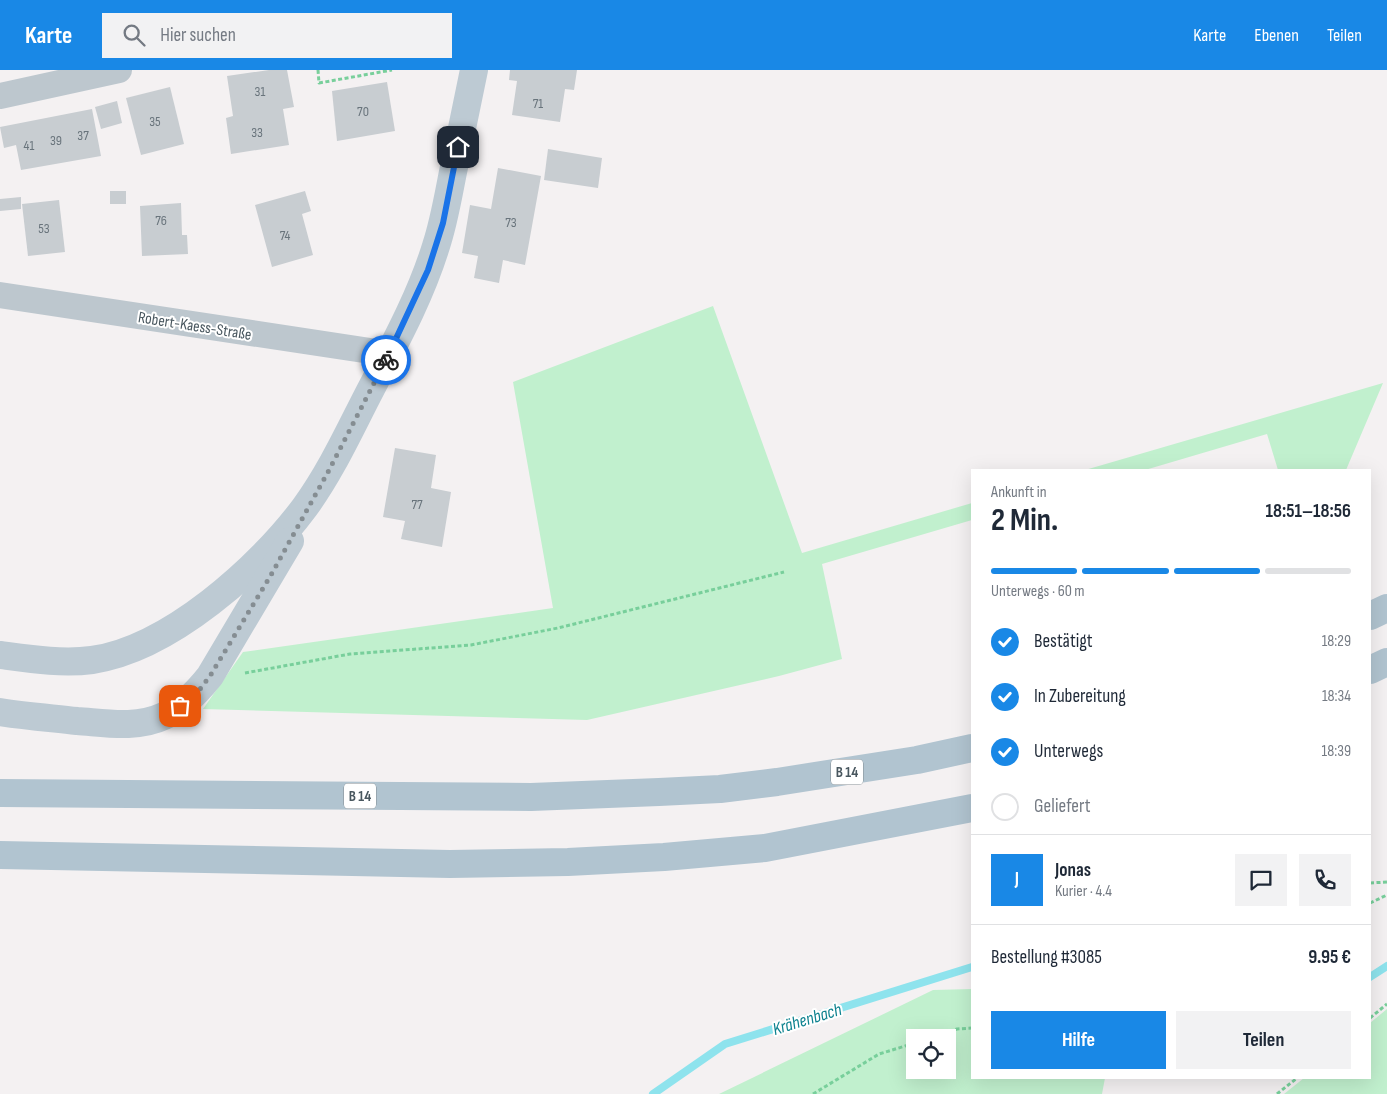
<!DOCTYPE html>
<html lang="de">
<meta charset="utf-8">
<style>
:root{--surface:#fff;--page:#f2f2f3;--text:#1f2937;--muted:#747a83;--line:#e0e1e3;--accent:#1988e6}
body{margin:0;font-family:"Sofia Sans Condensed",sans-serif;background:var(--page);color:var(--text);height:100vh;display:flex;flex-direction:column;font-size:19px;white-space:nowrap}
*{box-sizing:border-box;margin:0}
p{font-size:16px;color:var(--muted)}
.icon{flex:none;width:28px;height:28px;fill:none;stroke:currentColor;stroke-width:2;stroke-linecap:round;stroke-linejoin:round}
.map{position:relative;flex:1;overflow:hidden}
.panel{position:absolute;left:971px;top:399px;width:400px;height:610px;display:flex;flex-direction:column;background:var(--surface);border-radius:0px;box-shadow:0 5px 20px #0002}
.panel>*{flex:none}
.buttons{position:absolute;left:906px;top:959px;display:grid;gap:10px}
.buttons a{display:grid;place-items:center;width:50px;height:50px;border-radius:0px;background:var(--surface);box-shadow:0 5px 20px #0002;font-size:25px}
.pin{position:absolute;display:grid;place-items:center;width:42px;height:42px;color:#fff;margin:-21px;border-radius:10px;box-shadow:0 2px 8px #0006}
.courier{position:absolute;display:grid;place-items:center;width:50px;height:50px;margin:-25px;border:4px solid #1a73e8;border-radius:50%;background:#fff;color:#222;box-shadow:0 1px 6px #0007}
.summary em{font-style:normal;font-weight:700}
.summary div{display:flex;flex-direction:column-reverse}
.summary{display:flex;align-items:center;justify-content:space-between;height:85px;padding:0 20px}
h1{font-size:32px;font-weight:700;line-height:38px}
.bar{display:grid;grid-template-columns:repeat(4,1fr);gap:8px 5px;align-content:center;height:60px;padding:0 20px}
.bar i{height:6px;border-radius:4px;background:var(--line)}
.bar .current{background:var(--accent)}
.bar p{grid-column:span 4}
.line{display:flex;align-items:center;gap:12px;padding:0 20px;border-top:1px solid var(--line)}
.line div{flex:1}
.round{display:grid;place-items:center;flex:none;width:52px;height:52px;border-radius:0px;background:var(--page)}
ol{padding:0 20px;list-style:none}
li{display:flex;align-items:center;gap:15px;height:55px}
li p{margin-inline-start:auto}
li .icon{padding:5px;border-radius:50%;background:var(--accent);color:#fff;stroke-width:4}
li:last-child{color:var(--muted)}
li i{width:28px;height:28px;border:2px solid var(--line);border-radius:50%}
.action{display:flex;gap:10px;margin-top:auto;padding:10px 20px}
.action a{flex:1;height:58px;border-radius:0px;background:var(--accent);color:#fff;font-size:20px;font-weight:700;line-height:58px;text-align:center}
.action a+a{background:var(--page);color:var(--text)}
header{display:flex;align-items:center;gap:30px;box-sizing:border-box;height:70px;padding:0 25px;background:var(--accent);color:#fff}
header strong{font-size:24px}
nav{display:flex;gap:28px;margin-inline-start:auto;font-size:18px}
.search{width:350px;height:45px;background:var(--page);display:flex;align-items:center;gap:12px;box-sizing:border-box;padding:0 18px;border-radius:0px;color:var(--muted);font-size:19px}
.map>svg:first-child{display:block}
.green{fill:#c1f0ce;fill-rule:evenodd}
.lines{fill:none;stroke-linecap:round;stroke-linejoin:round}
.stream{stroke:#8ee3ed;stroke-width:8}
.building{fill:#c8cdd1}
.path{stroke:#78cf9b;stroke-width:3;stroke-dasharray:4 2.5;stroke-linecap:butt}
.street{stroke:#bdc7ce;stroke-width:26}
.secondary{stroke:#bdcad3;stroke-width:28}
.primary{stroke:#b1c4d0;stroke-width:28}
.done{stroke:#858d92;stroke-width:5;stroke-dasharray:0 9}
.route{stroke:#1a73e8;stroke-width:6}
.labels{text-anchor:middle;stroke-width:4;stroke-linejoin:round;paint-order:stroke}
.number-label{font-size:14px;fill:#69747c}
.shield{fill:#fff;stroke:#80898f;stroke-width:1}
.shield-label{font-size:15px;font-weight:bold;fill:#49575f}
.street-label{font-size:16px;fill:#49575f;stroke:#fff}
.water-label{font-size:18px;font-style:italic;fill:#0d828f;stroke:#fff}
</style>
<header>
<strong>Karte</strong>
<div class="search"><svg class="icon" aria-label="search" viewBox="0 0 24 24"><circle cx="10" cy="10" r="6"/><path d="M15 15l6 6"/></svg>Hier suchen</div>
<nav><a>Karte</a><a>Ebenen</a><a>Teilen</a></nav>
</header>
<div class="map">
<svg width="1387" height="1024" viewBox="0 0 1387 1024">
<rect width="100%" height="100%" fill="#f4f1f2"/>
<!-- green -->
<g class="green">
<path d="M713,236L802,483L972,433V450L822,494L842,589L779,606L587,650L203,639L243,582L553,538L513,312Z"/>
<path d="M1383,313L1346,400H1278L1267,364L1145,400H1085Z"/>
<path d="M972,919V1008H1105L1102,1024H719L933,920ZM915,968H948V1000H915Z"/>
<path d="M1387,939V1024H1284L1304,1008H1370V953Z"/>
</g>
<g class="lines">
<!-- stream -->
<g class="stream">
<path d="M1370,907L1387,896"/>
<path d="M653,1024L725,974L972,897"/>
</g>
</g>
<!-- building -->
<g class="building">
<path d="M269,0H287L294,37L283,39L289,75L231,84L226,48L233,46L227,6Z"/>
<path d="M510,0H577L574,20L565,19L560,52L512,45L517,11L509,10Z"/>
<path d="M387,12L395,61L337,71L332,21Z"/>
<path d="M170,17L184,74L141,85L126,28Z"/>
<path d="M117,31L122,53L101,59L95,37Z"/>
<path d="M92,39L101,86L21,100L16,75L4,78L0,57Z"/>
<path d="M548,79L602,88L598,118L544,110Z"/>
<path d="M498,98L541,106L525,195L503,190L499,213L474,208L478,186L462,183L470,135L491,139Z"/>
<rect x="110" y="121" width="16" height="13"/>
<path d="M305,121L311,141L302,144L313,185L272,197L255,135Z"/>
<path d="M21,127V139L0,141V129Z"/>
<path d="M59,130L65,182L28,186L22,134Z"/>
<path d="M181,133L182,165H187L188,184L142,186L140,136Z"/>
<path d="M395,378L436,385L431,418L451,422L442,477L401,469L405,451L383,447Z"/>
</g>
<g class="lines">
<!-- path -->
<g class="path">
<path d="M318,0L319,13L392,0"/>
<path d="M245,603L350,584L471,575L558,558L784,502"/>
<path d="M1370,813L1387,812"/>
<path d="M1370,833L1387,825"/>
<path d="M1370,948L1387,934"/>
<path d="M931,968L957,959L972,958"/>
<path d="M813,1024L879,984L915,973"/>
<path d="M1277,1024L1297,1008"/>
</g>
<!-- street -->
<g class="street">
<path d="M0,26L119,0"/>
<path d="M0,225L390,284"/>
</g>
<!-- secondary -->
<g class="secondary">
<path d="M0,585C30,589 62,594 92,590C169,579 260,498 305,437C332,400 351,357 372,317C396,271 421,225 436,176C444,152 448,127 453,102C460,68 467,34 474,0"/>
<path d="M0,642C26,646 51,648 77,651C106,653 136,659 164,646C182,638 198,621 210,606L290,471"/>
</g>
<!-- primary -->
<g class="primary">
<path d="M1370,546L1387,538"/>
<path d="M1370,600L1387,592"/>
<path d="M0,723L531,727L659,722L720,719L777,712L917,690L972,678"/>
<path d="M0,785L450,794L568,792L664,787L765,778L972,738"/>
</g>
</g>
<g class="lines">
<!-- done -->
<path class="done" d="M180,636L200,619L210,606L271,505L328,402L386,290"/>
<!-- route -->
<path class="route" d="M386,290L428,200L443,153L458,77"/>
</g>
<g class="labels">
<!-- number labels -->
<g class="number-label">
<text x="260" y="26">31</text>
<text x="538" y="38">71</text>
<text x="363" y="46">70</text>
<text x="155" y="56">35</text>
<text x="257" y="67">33</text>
<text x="83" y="70">37</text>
<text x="56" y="75">39</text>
<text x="29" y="80">41</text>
<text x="161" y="155">76</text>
<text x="511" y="157">73</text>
<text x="44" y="163">53</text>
<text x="285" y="170">74</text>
<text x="417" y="439">77</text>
</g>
<!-- shield labels -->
<g class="shield">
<rect x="831" y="689.5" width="32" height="25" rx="4"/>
<rect x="344" y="713.5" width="32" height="25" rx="4"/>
</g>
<g class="shield-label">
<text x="847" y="707">B 14</text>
<text x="360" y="731">B 14</text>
</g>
<!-- street labels -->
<g class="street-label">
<text transform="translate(195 255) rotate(9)" y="6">Robert-Kaess-Straße</text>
</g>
<!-- water labels -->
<g class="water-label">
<text transform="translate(807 949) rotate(-17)" y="6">Krähenbach</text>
</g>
</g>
</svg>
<div class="buttons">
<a><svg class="icon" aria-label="locate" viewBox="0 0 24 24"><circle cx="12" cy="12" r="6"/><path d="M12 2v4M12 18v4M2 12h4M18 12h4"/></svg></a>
</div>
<div class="pin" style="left:180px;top:636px;background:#ea580c"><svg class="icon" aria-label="bag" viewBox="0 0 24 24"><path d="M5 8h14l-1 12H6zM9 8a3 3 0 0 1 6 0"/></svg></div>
<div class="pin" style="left:458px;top:77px;background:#1f2937"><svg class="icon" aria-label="home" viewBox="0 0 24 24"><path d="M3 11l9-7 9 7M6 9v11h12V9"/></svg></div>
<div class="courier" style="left:386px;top:290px"><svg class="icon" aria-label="bike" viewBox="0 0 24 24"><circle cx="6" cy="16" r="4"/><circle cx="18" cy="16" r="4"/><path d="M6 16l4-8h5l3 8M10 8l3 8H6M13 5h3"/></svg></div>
<section class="panel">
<div class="summary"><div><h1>2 Min.</h1><p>Ankunft in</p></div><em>18:51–18:56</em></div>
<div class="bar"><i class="current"></i><i class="current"></i><i class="current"></i><i></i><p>Unterwegs · 60 m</p></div>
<ol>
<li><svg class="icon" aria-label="check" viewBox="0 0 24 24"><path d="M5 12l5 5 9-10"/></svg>Bestätigt<p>18:29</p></li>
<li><svg class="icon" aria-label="check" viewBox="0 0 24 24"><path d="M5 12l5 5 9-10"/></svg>In Zubereitung<p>18:34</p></li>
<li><svg class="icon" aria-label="check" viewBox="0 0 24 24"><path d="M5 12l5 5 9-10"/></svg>Unterwegs<p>18:39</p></li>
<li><i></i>Geliefert</li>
</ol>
<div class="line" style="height:90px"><b class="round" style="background:var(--accent);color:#fff">J</b><div><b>Jonas</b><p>Kurier · 4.4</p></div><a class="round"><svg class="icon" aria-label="chat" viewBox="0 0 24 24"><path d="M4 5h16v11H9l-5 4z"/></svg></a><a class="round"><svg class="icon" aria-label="phone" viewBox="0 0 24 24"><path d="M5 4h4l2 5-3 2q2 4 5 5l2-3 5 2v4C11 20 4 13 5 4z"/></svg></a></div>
<div class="line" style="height:65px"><div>Bestellung #3085</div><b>9.95 €</b></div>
<div class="action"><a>Hilfe</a><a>Teilen</a></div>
</section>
</div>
